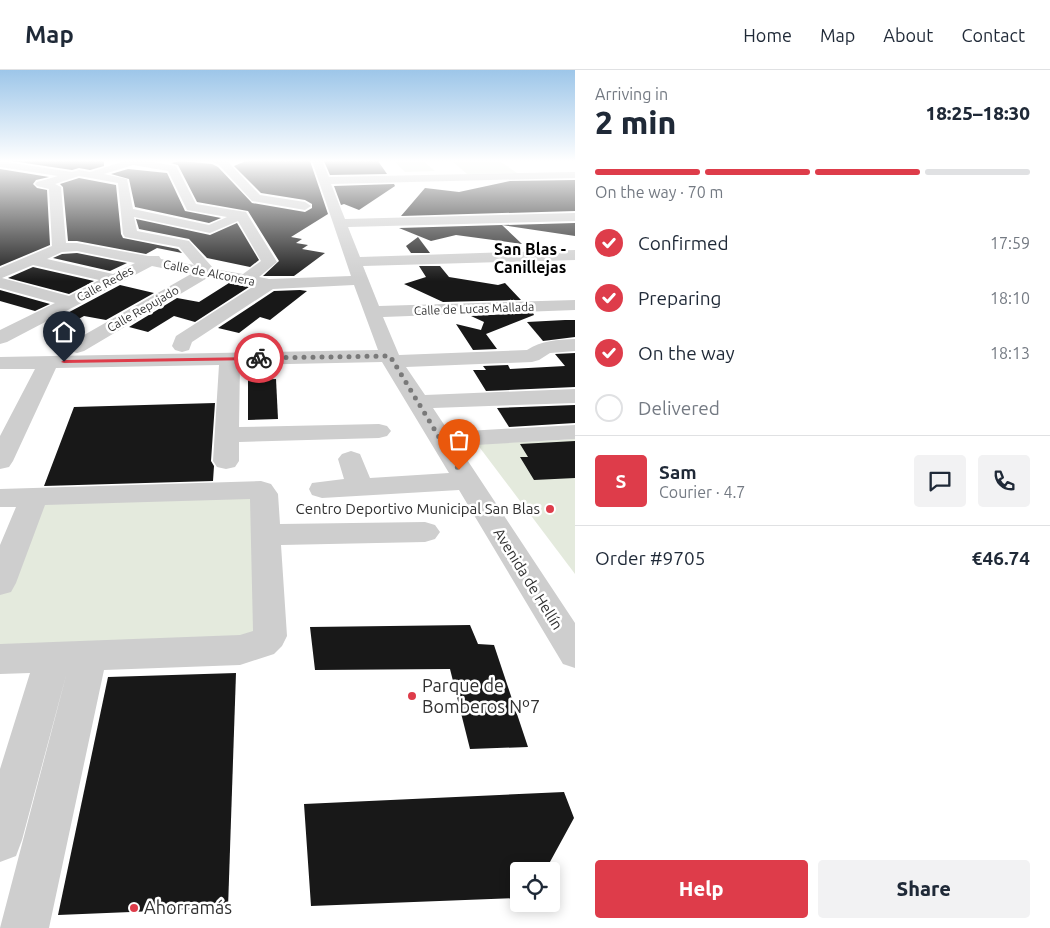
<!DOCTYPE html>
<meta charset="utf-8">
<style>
:root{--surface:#fff;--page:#f2f2f3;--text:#1f2937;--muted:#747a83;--line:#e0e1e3;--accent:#de3c4a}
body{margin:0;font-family:Ubuntu,sans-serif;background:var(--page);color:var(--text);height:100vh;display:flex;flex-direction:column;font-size:19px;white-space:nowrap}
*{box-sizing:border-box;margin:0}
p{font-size:16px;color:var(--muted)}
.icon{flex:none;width:28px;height:28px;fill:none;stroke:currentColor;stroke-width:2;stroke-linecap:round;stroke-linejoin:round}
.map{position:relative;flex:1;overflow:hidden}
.details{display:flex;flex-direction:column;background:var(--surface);width:475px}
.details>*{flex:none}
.fabs{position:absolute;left:510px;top:792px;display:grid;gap:10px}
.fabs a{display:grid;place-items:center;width:50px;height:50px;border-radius:5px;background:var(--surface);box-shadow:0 2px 12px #0003;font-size:25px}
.pin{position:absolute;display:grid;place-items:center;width:42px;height:42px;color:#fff;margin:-51px -21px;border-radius:50% 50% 50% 0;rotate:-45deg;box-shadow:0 0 5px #0007}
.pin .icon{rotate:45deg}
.courier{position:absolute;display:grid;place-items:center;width:50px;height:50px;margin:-25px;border:4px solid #de3c4a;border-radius:50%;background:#fff;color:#222;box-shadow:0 1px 6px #0007}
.overview em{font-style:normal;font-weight:800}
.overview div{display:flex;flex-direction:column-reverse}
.overview{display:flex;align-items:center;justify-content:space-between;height:85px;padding:0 20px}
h1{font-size:32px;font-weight:800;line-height:38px}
.bar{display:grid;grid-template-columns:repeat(4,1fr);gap:8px 5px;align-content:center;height:60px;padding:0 20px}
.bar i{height:6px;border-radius:4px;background:var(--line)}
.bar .current{background:var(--accent)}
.bar p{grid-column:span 4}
.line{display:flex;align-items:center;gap:12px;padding:0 20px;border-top:1px solid var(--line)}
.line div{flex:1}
.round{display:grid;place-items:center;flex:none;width:52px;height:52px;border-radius:5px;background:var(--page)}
ol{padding:0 20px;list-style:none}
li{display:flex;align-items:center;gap:15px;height:55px}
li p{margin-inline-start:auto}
li .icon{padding:5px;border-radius:50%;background:var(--accent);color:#fff;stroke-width:4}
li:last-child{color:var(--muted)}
li i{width:28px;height:28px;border:2px solid var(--line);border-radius:50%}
.cta{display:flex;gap:10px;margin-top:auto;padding:10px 20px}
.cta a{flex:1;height:58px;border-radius:5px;background:var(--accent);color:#fff;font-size:20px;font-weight:800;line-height:58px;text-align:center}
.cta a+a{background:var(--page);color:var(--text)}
header{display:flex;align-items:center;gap:30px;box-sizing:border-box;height:70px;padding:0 25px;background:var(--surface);border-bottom:1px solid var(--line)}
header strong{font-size:24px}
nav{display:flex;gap:28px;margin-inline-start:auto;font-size:18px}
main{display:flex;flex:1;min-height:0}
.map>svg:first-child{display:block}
.green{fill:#e4eadd}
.building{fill:#181818}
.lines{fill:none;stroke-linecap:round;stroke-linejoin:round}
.minor{fill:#cecece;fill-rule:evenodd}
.route{fill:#de3c4a}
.done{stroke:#797979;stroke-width:5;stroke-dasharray:0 9}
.poi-dot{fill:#de3c4a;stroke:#fff;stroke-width:2}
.labels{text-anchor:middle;stroke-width:5;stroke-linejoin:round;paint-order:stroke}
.far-street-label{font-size:12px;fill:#313131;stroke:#fff}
.poi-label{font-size:15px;fill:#313131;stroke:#fff;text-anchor:end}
.street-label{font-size:15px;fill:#313131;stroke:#fff}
.far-district-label{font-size:16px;font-weight:bold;fill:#000;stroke:#fff}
.near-poi-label{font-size:18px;fill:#313131;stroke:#fff;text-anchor:start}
</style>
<header>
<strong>Map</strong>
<nav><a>Home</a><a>Map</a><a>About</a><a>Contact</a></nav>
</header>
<main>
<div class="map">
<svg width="575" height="858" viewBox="0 0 575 858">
<rect width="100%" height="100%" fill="#fff"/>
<!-- green -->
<g class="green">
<path d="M394,91H423L435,101L405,102Z"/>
<path d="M452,91H500L517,103L467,104Z"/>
<path d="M575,369V504L477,374Z"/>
<path d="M258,421V586L0,594V484L25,427Z"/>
</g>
<!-- building -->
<g class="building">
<path d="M12,91H104V96L90,100L79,98L72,100Z"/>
<path d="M180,91L212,94L218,97L252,133L305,142L312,138V134L305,130L261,123L234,96L246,91H310L328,144L291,167L302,169L296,173L308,175L302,179L325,183L294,206H263L279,191L248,141L197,132L178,95L171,93Z"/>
<path d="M324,91H378L387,104L330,105Z"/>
<path d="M0,99L49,107L36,110L33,114L37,118L47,120L50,175L0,196Z"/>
<path d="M128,99L167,103L185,141L221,148L209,153L135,137L129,109L111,104Z"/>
<path d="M79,108L116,115L121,164L123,168L178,179L182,183L157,178L146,184L77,171H68L63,117L60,114Z"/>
<path d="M575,110V141L401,146L425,118L459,122L510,111Z"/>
<path d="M394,114L395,116L359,140L344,134L341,135L334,116Z"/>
<path d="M136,149L210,165L237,153L259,190L250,197L207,188L189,169L139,159Z"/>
<path d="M575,153V166L502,155L522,174L456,165L431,171L399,158Z"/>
<path d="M418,167L430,183H411L406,176Z"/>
<path d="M77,183L127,193L110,201L53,188L62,184Z"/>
<path d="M419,196H440L449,207L498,215L505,213L521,230L443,232L404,214L426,207Z"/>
<path d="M33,197L94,211L69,224L8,208Z"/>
<path d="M229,213L249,217L195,252L174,246L148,262L129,257L177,228L199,232Z"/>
<path d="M120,215L154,223L106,250L84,246L73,252L58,248Z"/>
<path d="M0,220L50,234L35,241L0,231Z"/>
<path d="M300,220L307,221L270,250L260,247L239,263L218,258L274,221Z"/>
<path d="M533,243L534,245L486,264L497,279L473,280L456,254L481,260L484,252L471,246Z"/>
<path d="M565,250H575V267L543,271L527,252Z"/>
<path d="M575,283V317L486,321L473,300H486L483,296L508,295L510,299L565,296L555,284Z"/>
<path d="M276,309L278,349L248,350V310Z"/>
<path d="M215,333L211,391L214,396L213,411L44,416L74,337Z"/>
<path d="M575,335V353L509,357L497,338Z"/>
<path d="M575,371V408L534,410L520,387H528L520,374Z"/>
<path d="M470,555L478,574L494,575L528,677L470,679L450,599L315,600L310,557Z"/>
<path d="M236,603L228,838L58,845L108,607Z"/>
<path d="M564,722L574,748L545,801H519V828L311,836L304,734Z"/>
</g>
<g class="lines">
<!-- minor -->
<g class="minor">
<path d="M0,91L72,102L79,100L90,102L125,91H147L176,96L196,134L246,142L277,192L259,207L269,209L351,206L312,91H322L329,107L575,102V108L331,114L345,149L575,143V151L348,157L360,187L575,180V190L363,196L379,236L575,230V240L383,247L399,285L527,280C542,270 557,270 575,269V281L550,283L539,290L532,292L406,297L425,325L575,319V333L433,338L449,362L575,355V369L458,376L575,553V598L563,594L459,420L322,428L312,425L309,419L312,413L344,409L338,389L342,384L351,381L360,384L370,408L449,403L382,292L240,295L239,357L379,354L387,356L391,361L387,366L379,368L239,372V391L235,397L226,399L217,397L213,391L219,295L56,298L13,391L9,397L0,399V366L35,299H0V287L378,280L354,215L273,219L192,272L189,280L182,282L175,280L172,276L176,266L254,216L209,207L84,281L77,283L70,281L67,277L70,273L191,204L152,196L7,272L0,274V260L55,233L0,218V198L52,176L49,119L37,116L35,114L37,112L58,106L0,97ZM133,95L168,101L187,140L227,147L209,155L133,139L127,109L104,104ZM79,106L118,113L123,164L125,167L179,177L194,195L161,189L159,186H148L77,173H66L61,117L55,114ZM134,147L210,163L238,151L261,191L243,204L214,199L189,171L137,161ZM77,181L135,193L113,204L47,189L62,182ZM33,195L99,210L69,226L2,208Z"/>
<path d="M211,91H227L260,125L305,132L311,136L305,140L252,131L219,95Z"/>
<path d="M261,411L271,414L278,424L280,454L425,452L435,455L440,462L435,469L425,472L281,475L287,566L282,576L274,584L240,595L104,600L49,858H0L67,602L22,770L16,786L0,792V699L30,603L0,604V574L240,565L253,561L250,429L45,435L16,513L11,522L0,525V475L16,437H0V419Z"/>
</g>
</g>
<!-- sky -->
<linearGradient id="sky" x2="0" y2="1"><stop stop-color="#9dc6e9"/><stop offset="0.43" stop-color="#fff"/><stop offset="1" stop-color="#fff" stop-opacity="0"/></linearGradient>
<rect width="575" height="211" fill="url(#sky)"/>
<!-- route -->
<path class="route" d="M259,287L261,290L64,293L61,292L64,290Z"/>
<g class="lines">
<!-- done -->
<path class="done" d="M259,288L390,286L459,400"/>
</g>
<!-- markers -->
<g class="poi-dot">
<circle cx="550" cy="439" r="5"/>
<circle cx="412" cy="626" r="5"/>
<circle cx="134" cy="838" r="5"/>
</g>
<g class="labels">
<!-- far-street labels -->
<g class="far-street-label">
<text transform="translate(209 203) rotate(11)" y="4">Calle de Alconera</text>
<text transform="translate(105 214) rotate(-28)" y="4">Calle Redes</text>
<text transform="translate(143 239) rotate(-30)" y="4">Calle Repujado</text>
<text transform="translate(474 239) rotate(-2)" y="4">Calle de Lucas Mallada</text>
</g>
<!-- poi labels -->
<g class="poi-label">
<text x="540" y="444">Centro Deportivo Municipal San Blas</text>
</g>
<!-- street labels -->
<g class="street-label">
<text transform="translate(528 509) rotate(58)" y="5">Avenida de Hellín</text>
</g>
<!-- far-district labels -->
<g class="far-district-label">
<text x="530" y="185">San Blas -<tspan x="530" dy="18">Canillejas</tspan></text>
</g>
<!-- near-poi labels -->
<g class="near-poi-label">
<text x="422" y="622">Parque de<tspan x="422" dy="21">Bomberos Nº7</tspan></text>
<text x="144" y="844">Ahorramás</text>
</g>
</g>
</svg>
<div class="fabs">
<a><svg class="icon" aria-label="locate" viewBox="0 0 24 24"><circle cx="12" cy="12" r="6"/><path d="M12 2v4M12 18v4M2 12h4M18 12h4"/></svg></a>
</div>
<div class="pin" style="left:459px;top:400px;background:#ea580c"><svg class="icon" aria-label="bag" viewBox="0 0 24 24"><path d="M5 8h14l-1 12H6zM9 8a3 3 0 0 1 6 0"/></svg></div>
<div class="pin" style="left:64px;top:292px;background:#1f2937"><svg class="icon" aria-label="home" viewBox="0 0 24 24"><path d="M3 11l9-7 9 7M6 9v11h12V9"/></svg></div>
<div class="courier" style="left:259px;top:288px"><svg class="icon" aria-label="bike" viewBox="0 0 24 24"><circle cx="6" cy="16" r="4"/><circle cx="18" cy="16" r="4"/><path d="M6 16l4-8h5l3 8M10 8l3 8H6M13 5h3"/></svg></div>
</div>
<section class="details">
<div class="overview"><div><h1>2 min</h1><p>Arriving in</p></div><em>18:25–18:30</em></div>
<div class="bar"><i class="current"></i><i class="current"></i><i class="current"></i><i></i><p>On the way · 70 m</p></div>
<ol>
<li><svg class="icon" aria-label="check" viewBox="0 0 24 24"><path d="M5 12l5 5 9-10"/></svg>Confirmed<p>17:59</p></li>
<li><svg class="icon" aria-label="check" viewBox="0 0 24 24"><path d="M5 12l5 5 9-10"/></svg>Preparing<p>18:10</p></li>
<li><svg class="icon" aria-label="check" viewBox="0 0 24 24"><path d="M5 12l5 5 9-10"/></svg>On the way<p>18:13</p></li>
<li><i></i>Delivered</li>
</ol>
<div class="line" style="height:90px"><b class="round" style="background:var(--accent);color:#fff">S</b><div><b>Sam</b><p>Courier · 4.7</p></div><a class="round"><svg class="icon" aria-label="chat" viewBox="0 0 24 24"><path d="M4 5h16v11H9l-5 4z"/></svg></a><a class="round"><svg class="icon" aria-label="phone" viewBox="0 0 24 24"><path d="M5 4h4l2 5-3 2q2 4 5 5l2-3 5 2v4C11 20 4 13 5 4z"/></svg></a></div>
<div class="line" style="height:65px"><div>Order #9705</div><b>€46.74</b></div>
<div class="cta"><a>Help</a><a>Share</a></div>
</section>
</main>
